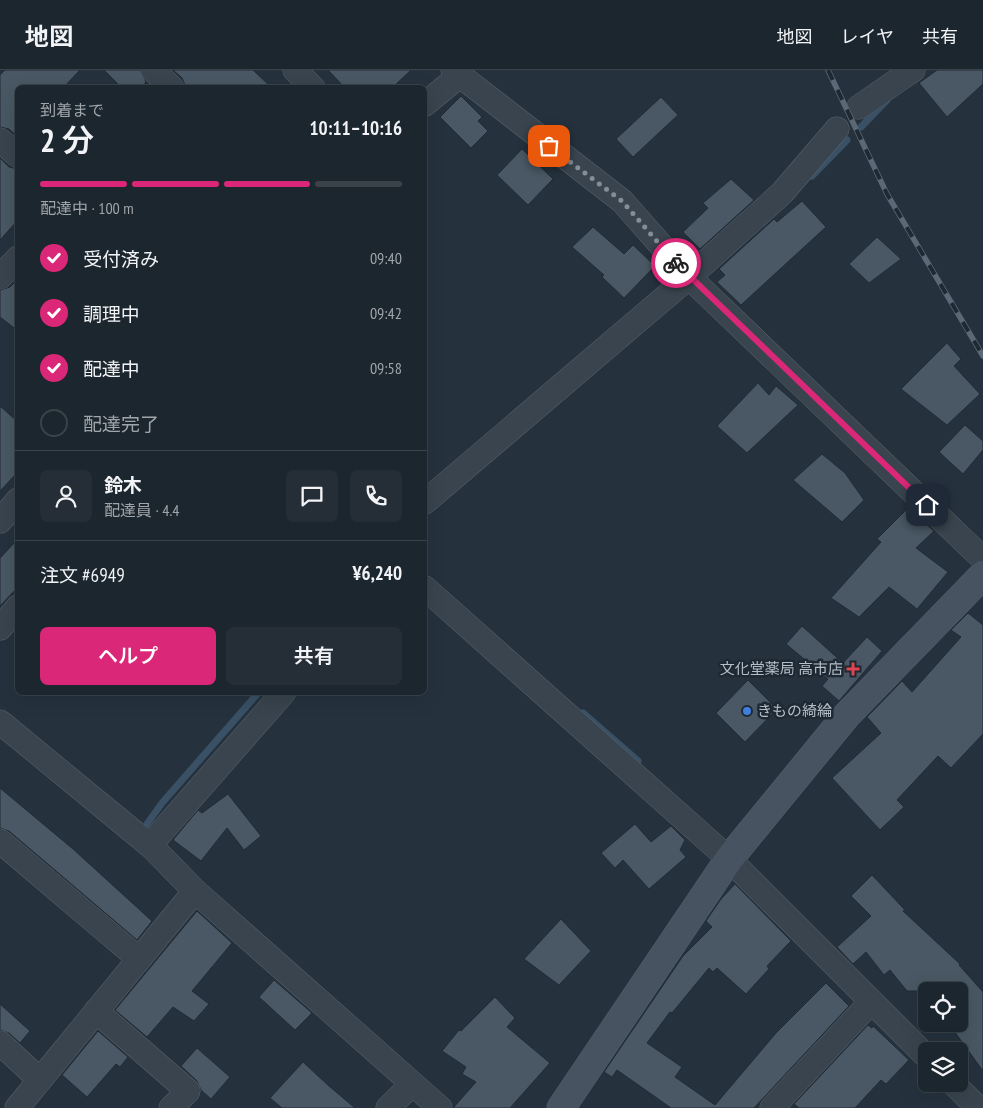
<!DOCTYPE html>
<html lang="ja">
<meta charset="utf-8">
<style>
:root{--surface:#1c262e;--page:#252e36;--text:#f1f3f6;--muted:#a0a5aa;--line:#3a434a;--accent:#db2777}
body{margin:0;font-family:"PT Sans Narrow","Noto Sans JP",sans-serif;background:var(--page);color:var(--text);height:100vh;display:flex;flex-direction:column;font-size:19px;white-space:nowrap}
*{box-sizing:border-box;margin:0}
p{font-size:16px;color:var(--muted)}
.icon{flex:none;width:28px;height:28px;fill:none;stroke:currentColor;stroke-width:2;stroke-linecap:round;stroke-linejoin:round}
.map{position:relative;flex:1;overflow:hidden}
.sheet{position:absolute;left:15px;top:15px;width:412px;height:610px;display:flex;flex-direction:column;background:var(--surface);border-radius:8px;box-shadow:0 5px 20px #0002,0 0 0 1px var(--line)}
.sheet>*{flex:none}
.buttons{position:absolute;left:918px;top:912px;display:grid;gap:10px}
.buttons a{display:grid;place-items:center;width:50px;height:50px;border-radius:8px;background:var(--surface);box-shadow:0 5px 20px #0002,0 0 0 1px var(--line);font-size:25px}
.pin{position:absolute;display:grid;place-items:center;width:42px;height:42px;color:#fff;margin:-21px;border-radius:10px;box-shadow:0 2px 8px #0006}
.courier{position:absolute;display:grid;place-items:center;width:50px;height:50px;margin:-25px;border:4px solid #db2777;border-radius:50%;background:#fff;color:#222;box-shadow:0 1px 6px #0007}
.overview em{font-style:normal;font-weight:600}
.overview div{display:flex;flex-direction:column-reverse}
.overview{display:flex;align-items:center;justify-content:space-between;height:85px;padding:0 25px}
h1{font-size:32px;font-weight:600;line-height:38px}
.bar{display:grid;grid-template-columns:repeat(4,1fr);gap:8px 5px;align-content:center;height:60px;padding:0 25px}
.bar i{height:6px;border-radius:4px;background:var(--line)}
.bar .current{background:var(--accent)}
.bar p{grid-column:span 4}
.line{display:flex;align-items:center;gap:12px;padding:0 25px;border-top:1px solid var(--line)}
.line div{flex:1}
.round{display:grid;place-items:center;flex:none;width:52px;height:52px;border-radius:8px;background:var(--page)}
ol{padding:0 25px;list-style:none}
li{display:flex;align-items:center;gap:15px;height:55px}
li p{margin-inline-start:auto}
li .icon{padding:5px;border-radius:50%;background:var(--accent);color:#fff;stroke-width:4}
li:last-child{color:var(--muted)}
li i{width:28px;height:28px;border:2px solid var(--line);border-radius:50%}
.primary-button{display:flex;gap:10px;margin-top:auto;padding:10px 25px}
.primary-button a{flex:1;height:58px;border-radius:8px;background:var(--accent);color:#fff;font-size:20px;font-weight:600;line-height:58px;text-align:center}
.primary-button a+a{background:var(--page);color:var(--text)}
header{display:flex;align-items:center;gap:30px;box-sizing:border-box;height:70px;padding:0 25px;background:var(--surface);border-bottom:1px solid var(--line)}
header strong{font-size:24px}
nav{display:flex;gap:28px;margin-inline-start:auto;font-size:18px}
.map>svg:first-child{display:block}
.lines{fill:none;stroke-linecap:round;stroke-linejoin:round}
.stream{stroke:#395065;stroke-width:7}
.building{fill:#495864;stroke:#202b35}
.street-casing{stroke:#57626c;stroke-width:25}
.secondary-casing{stroke:#57626c;stroke-width:29}
.street{stroke:#39444e;stroke-width:24}
.secondary{stroke:#475361;stroke-width:28}
.rail-casing{stroke:#5b6875;stroke-width:5.5}
.rail{stroke:#1e2933;stroke-width:4;stroke-dasharray:11;stroke-linecap:butt}
.done{stroke:#838e98;stroke-width:5;stroke-dasharray:0 9}
.route{stroke:#db2777;stroke-width:6}
.health-dot{fill:#e0444e;stroke:#1e2933;stroke-width:2}
.shop-dot{fill:#3f7fe0;stroke:#1e2933;stroke-width:2}
.labels{text-anchor:middle;stroke-width:5;stroke-linejoin:round;paint-order:stroke}
.poi-label{font-size:15px;fill:#b5bfc9;stroke:#1e2933;text-anchor:end}
</style>
<header>
<strong>地図</strong>
<nav><a>地図</a><a>レイヤ</a><a>共有</a></nav>
</header>
<div class="map">
<svg width="983" height="1038" viewBox="0 0 983 1038">
<rect width="100%" height="100%" fill="#25323e"/>
<g class="lines">
<!-- stream -->
<g class="stream">
<path d="M861,57L887,30"/>
<path d="M812,106L847,70"/>
<path d="M583,643L638,691"/>
<path d="M147,754L162,733L259,622"/>
</g>
</g>
<!-- building -->
<g class="building">
<path d="M5,0H80L63,18H18V67L9,59L0,57V5Z"/>
<path d="M104,0H140L146,12L141,18H122Z"/>
<path d="M173,0H253L272,18H186L182,8Z"/>
<path d="M328,0H411L392,18H345Z"/>
<path d="M937,0H983V14L947,47L919,13Z"/>
<path d="M461,26L482,47L478,51L488,61L471,78L440,47Z"/>
<path d="M661,27L678,45L633,87L616,69Z"/>
<path d="M522,79L553,109L528,135L497,105Z"/>
<path d="M0,88L9,97L18,99V150L0,170Z"/>
<path d="M731,109L754,130L700,179L683,162L708,138L703,133Z"/>
<path d="M802,131L826,157L741,235L717,212L725,205L719,199L774,149L777,152Z"/>
<path d="M593,157L624,184L633,175L655,196L624,228L602,207L604,205L572,177Z"/>
<path d="M877,167L901,189L869,213L849,194Z"/>
<path d="M18,209V261L0,247V220L10,217Z"/>
<path d="M947,273L961,289L954,296L980,324L947,355L901,319Z"/>
<path d="M758,313L769,325L776,316L798,335L747,383L717,356Z"/>
<path d="M0,336L18,352V402L0,421Z"/>
<path d="M965,355L983,371V380L963,404L939,382Z"/>
<path d="M822,384L845,403L864,430L842,452L793,410Z"/>
<path d="M908,438L934,461L916,478L948,502L917,539L889,517L859,547L831,528L881,472L877,469Z"/>
<path d="M18,469V517L0,536V488Z"/>
<path d="M968,543L983,555V664L951,698L938,686L897,730L904,737L880,760L832,708L881,663L867,647L902,611L912,622L961,567L951,560Z"/>
<path d="M802,556L843,593L867,567L882,581L839,631L822,616L828,609L786,574Z"/>
<path d="M748,610L777,639L745,672L716,643Z"/>
<path d="M0,718L73,779L152,851L137,870L9,761L0,758Z"/>
<path d="M228,724L261,766L244,780L227,758L201,791L173,770L198,740L202,743Z"/>
<path d="M635,754L651,772L671,756L685,770L680,780L686,787L649,819L623,790L615,798L601,783Z"/>
<path d="M872,805L905,840L903,841L960,894L959,895L983,922V1001L949,954H959V921H907L890,900L884,905L866,882L853,894L837,877L871,846L851,826Z"/>
<path d="M735,814L791,871L767,896L769,899L746,924L717,898L713,902L709,898L672,943L670,942L647,973L682,997L675,1007L715,1035L776,963L826,913L849,936L754,1038H671L617,1000L612,1007L604,1002L683,886L712,857L706,851L721,829Z"/>
<path d="M197,841L232,873L192,921L209,934L194,951L173,937L147,967L115,940Z"/>
<path d="M561,849L591,881L559,915L524,889Z"/>
<path d="M274,910L312,943L295,960L259,927Z"/>
<path d="M495,927L515,948L507,957L550,993L510,1038H453L476,1012L462,1004L466,997L442,981L459,960L461,961Z"/>
<path d="M0,934L30,961L20,973L9,963L0,960Z"/>
<path d="M868,955L872,958L873,956L909,990L886,1014L881,1010L855,1038H799L794,1034Z"/>
<path d="M98,961L128,987L120,997L116,994L87,1027L62,1005Z"/>
<path d="M197,978L230,1007L211,1029L201,1020L197,1011L181,996Z"/>
<path d="M303,992L329,1016L355,1038H282L270,1028Z"/>
</g>
<g class="lines">
<!-- street casing -->
<g class="street-casing">
<g id="street">
<path d="M153,0L172,18"/>
<path d="M295,0L313,18"/>
<path d="M453,0L622,131L689,207L983,489"/>
<path d="M425,34L459,6"/>
<path d="M859,37L913,0"/>
<path d="M0,70L18,86"/>
<path d="M0,207L18,188"/>
<path d="M425,432L689,207L782,123L837,59"/>
<path d="M0,451L18,430"/>
<path d="M425,518L729,789L926,986"/>
<path d="M0,558L18,537"/>
<path d="M0,652L152,777"/>
<path d="M0,771L139,889"/>
<path d="M195,821L440,1038"/>
<path d="M96,941L188,1021L171,1038"/>
<path d="M0,973L40,1010"/>
<path d="M954,1014L978,1038"/>
<path d="M17,1038L195,821L150,775L284,622"/>
<path d="M388,1038L412,1014"/>
<path d="M772,1038L871,932"/>
</g>
</g>
<!-- secondary casing -->
<g class="secondary-casing">
<path id="secondary" d="M561,1038L729,789L846,646L983,505"/>
</g>
<!-- street -->
<use href="#street" class="street"/>
<!-- secondary -->
<use href="#secondary" class="secondary"/>
<!-- rail casing -->
<g class="rail-casing">
<path id="rail" d="M828,0L887,124L983,286"/>
</g>
<!-- rail -->
<use href="#rail" class="rail"/>
</g>
<g class="lines">
<!-- done -->
<path class="done" d="M549,76L622,131L676,193"/>
<!-- route -->
<path class="route" d="M676,193L927,435"/>
</g>
<!-- markers -->
<path class="health-dot" d="M850.5 591.5h5v5h5v5h-5v5h-5v-5h-5v-5h5z"/>
<circle class="shop-dot" cx="747" cy="641" r="5"/>
<g class="labels">
<!-- poi labels -->
<g class="poi-label">
<text x="843" y="604">文化堂薬局 高市店</text>
<text x="757" y="646" text-anchor="start">きもの綺綸</text>
</g>
</g>
</svg>
<div class="buttons">
<a><svg class="icon" aria-label="locate" viewBox="0 0 24 24"><circle cx="12" cy="12" r="6"/><path d="M12 2v4M12 18v4M2 12h4M18 12h4"/></svg></a>
<a><svg class="icon" aria-label="layers" viewBox="0 0 24 24"><path d="M12 4l9 5-9 5-9-5zM3 14l9 5 9-5"/></svg></a>
</div>
<div class="pin" style="left:549px;top:76px;background:#ea580c"><svg class="icon" aria-label="bag" viewBox="0 0 24 24"><path d="M5 8h14l-1 12H6zM9 8a3 3 0 0 1 6 0"/></svg></div>
<div class="pin" style="left:927px;top:435px;background:#1f2937"><svg class="icon" aria-label="home" viewBox="0 0 24 24"><path d="M3 11l9-7 9 7M6 9v11h12V9"/></svg></div>
<div class="courier" style="left:676px;top:193px"><svg class="icon" aria-label="bike" viewBox="0 0 24 24"><circle cx="6" cy="16" r="4"/><circle cx="18" cy="16" r="4"/><path d="M6 16l4-8h5l3 8M10 8l3 8H6M13 5h3"/></svg></div>
<section class="sheet">
<div class="overview"><div><h1>2 分</h1><p>到着まで</p></div><em>10:11–10:16</em></div>
<div class="bar"><i class="current"></i><i class="current"></i><i class="current"></i><i></i><p>配達中 · 100 m</p></div>
<ol>
<li><svg class="icon" aria-label="check" viewBox="0 0 24 24"><path d="M5 12l5 5 9-10"/></svg>受付済み<p>09:40</p></li>
<li><svg class="icon" aria-label="check" viewBox="0 0 24 24"><path d="M5 12l5 5 9-10"/></svg>調理中<p>09:42</p></li>
<li><svg class="icon" aria-label="check" viewBox="0 0 24 24"><path d="M5 12l5 5 9-10"/></svg>配達中<p>09:58</p></li>
<li><i></i>配達完了</li>
</ol>
<div class="line" style="height:90px"><a class="round"><svg class="icon" aria-label="person" viewBox="0 0 24 24"><circle cx="12" cy="8" r="4"/><path d="M4 21q1-7 8-7t8 7"/></svg></a><div><b>鈴木</b><p>配達員 · 4.4</p></div><a class="round"><svg class="icon" aria-label="chat" viewBox="0 0 24 24"><path d="M4 5h16v11H9l-5 4z"/></svg></a><a class="round"><svg class="icon" aria-label="phone" viewBox="0 0 24 24"><path d="M5 4h4l2 5-3 2q2 4 5 5l2-3 5 2v4C11 20 4 13 5 4z"/></svg></a></div>
<div class="line" style="height:65px"><div>注文 #6949</div><b>¥6,240</b></div>
<div class="primary-button"><a>ヘルプ</a><a>共有</a></div>
</section>
</div>
